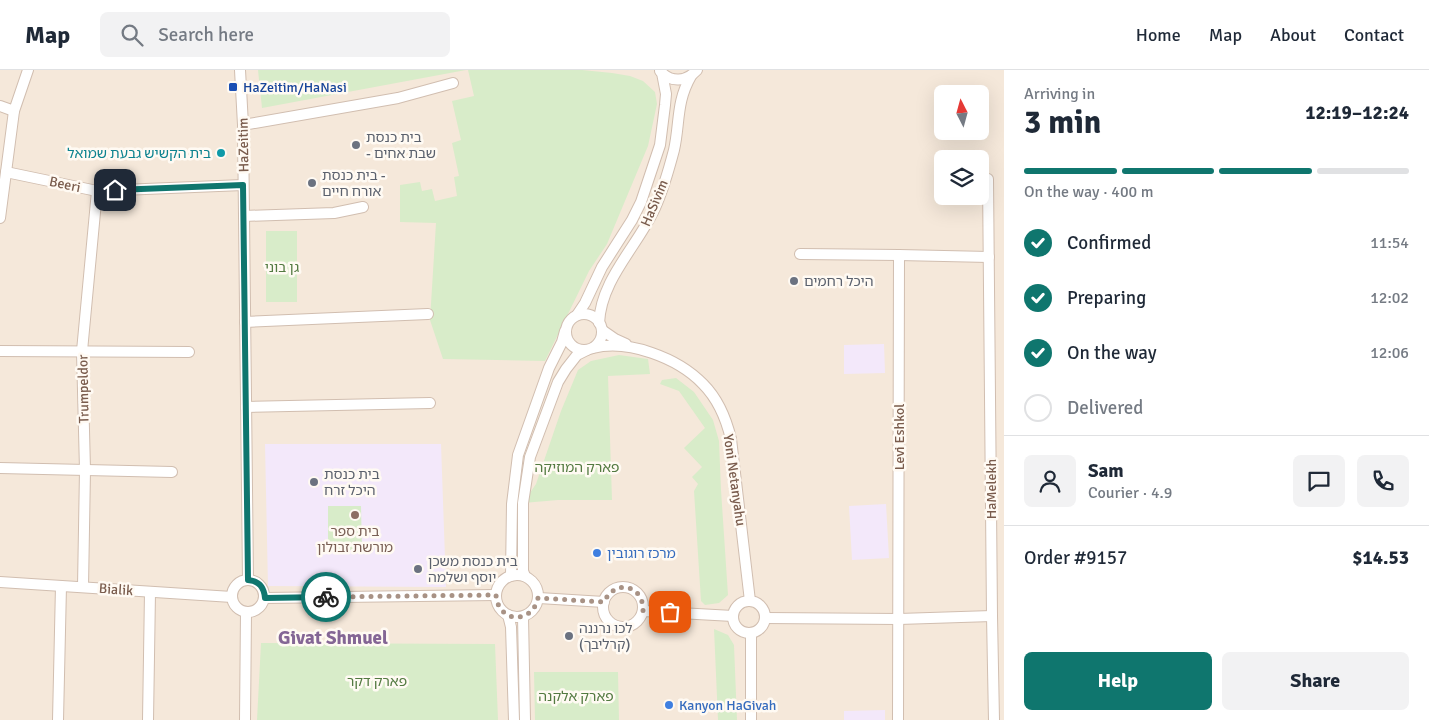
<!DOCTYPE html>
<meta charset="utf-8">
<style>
:root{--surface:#fff;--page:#f2f2f3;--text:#1f2937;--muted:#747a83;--line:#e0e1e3;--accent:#0f766e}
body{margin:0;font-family:Signika,"Noto Sans Hebrew",sans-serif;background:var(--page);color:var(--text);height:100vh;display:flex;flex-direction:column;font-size:19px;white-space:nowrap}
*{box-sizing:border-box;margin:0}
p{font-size:16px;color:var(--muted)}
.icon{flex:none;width:28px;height:28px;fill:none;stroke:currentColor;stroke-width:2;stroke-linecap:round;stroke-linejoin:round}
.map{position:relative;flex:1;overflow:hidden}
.side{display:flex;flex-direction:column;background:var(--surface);width:425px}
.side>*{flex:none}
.needle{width:32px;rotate:354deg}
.tools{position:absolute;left:934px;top:15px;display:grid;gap:10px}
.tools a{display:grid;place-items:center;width:55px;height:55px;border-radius:8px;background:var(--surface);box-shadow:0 5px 20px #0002;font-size:25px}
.pin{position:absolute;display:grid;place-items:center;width:42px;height:42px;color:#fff;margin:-21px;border-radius:10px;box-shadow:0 2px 8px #0006}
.courier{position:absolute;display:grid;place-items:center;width:50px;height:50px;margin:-25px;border:4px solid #0f766e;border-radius:50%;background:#fff;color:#222;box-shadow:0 1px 6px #0007}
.overview em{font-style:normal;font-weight:800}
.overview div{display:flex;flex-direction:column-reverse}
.overview{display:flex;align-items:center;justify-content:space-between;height:85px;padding:0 20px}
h1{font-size:32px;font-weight:800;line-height:38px}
.bar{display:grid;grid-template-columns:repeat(4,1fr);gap:8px 5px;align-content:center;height:60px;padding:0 20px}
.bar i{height:6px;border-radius:4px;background:var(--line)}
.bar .current{background:var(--accent)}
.bar p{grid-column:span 4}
.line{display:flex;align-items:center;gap:12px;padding:0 20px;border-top:1px solid var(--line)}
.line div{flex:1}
.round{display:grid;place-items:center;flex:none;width:52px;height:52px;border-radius:8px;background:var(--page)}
ol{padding:0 20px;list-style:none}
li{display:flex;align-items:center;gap:15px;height:55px}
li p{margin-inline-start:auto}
li .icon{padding:5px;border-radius:50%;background:var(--accent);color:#fff;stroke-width:4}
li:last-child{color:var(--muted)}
li i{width:28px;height:28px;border:2px solid var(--line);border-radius:50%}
.cta{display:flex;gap:10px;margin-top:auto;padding:10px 20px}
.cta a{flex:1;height:58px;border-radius:8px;background:var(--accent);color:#fff;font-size:20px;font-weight:800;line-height:58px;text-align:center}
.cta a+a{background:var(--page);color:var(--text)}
header{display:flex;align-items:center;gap:30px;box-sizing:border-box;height:70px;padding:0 25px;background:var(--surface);border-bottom:1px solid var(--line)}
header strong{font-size:24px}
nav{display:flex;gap:28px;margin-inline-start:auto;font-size:18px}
.search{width:350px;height:45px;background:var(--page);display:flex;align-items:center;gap:12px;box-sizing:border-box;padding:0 18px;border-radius:8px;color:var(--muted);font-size:19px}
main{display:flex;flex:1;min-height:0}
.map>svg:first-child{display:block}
.residential{fill:#f5e8da;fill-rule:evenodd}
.education{fill:#f3e8fa}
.green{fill:#d8ecc9}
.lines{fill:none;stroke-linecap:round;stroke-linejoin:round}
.minor-casing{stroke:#d1beb0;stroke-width:12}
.minor{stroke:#fff;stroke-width:10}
.done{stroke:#a89285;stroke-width:5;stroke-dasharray:0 9}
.route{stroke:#0f766e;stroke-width:6}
.transit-dot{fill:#1a4fb4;stroke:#fffaf3;stroke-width:2}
.worship-dot{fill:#6b7280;stroke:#fffaf3;stroke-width:2}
.culture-dot{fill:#0f9aa8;stroke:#fffaf3;stroke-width:2}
.education-dot{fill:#8d6e63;stroke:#fffaf3;stroke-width:2}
.shop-dot{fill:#3f7fe0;stroke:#fffaf3;stroke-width:2}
.labels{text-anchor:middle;stroke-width:5;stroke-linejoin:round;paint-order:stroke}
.transit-label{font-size:14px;fill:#164399;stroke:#fffaf3;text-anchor:start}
.worship-label{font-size:14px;fill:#5b616d;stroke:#fffaf3;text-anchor:start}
.street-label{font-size:14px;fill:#7a5c4d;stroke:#fffaf3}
.culture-label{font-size:14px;fill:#0d838f;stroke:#fffaf3;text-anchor:end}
.park-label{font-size:14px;fill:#537a41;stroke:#fffaf3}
.education-label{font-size:14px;fill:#785e54;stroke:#fffaf3}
.shop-label{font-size:14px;fill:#366cbe;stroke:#fffaf3;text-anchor:start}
.district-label{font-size:19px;font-weight:bold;fill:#846695;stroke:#fffaf3}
</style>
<header>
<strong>Map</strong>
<div class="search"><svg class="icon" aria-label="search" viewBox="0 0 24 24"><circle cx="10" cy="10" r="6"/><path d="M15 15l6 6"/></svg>Search here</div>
<nav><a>Home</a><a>Map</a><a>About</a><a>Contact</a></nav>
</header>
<main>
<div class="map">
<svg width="1004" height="650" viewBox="0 0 1004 650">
<rect width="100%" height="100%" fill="#fdf6ec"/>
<!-- residential -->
<path class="residential" d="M0,0H1004V650H0ZM942,24H980V61H942ZM942,89H980V126H942Z"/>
<!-- education -->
<g class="education">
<path d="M884,274L885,303L844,304V275Z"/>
<path d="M265,374H441L446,517L268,516Z"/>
<path d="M886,434L889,488L852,490L849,436Z"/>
<path d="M885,640V650H844V641Z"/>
</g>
<!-- green -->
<g class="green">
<path d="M258,0H466L262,38Z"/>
<path d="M468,0H582L612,3L630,6L643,11L655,22L657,34L648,76L607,174L589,201L545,291L443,289L430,250L436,153L400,152V115L420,112L422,121L432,119L435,131L457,126L454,107L459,106L452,73L461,70L452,31L474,26Z"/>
<rect x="266" y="161" width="31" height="71"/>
<path d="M619,285L648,289L650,304L608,306L612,430H558L523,433L536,414L561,341L578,300L591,291Z"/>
<path d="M676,308L694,322L713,350L719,371L721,420L728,525L719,533L705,535L701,531L694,421L698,414L692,407L702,397L684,378L705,358L679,321L660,314L662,310Z"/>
<path d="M328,436H361L362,480H328Z"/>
<path d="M714,559L728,565L734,575L737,650H718Z"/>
<path d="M261,573L495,574L498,650H257Z"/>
<path d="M534,602H618L619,650H535Z"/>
</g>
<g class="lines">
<!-- minor casing -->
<g class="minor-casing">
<g id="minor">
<path d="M240,0L243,55L248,510"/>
<path d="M660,1C671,13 686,12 697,0"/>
<path d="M0,36L14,41"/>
<path d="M243,55L398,28L453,13"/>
<path d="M6,102L97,121L243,115"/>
<path d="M988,109L992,546L994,650"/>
<path d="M244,146L334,143L363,137"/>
<path d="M0,148L14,41L28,0"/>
<path d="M800,184L899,185L989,187"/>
<circle cx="584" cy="262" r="18"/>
<path d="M577,245L585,233L602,197L632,150L641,132L660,75L665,35L666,24L662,3"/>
<path d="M245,252L428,244"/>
<path d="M599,253C601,209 637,177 655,138C663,120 669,99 674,80C680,53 676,32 691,6"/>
<path d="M602,260L615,269L626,274"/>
<path d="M593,278C628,269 678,288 703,314C718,329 726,348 731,369L750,531"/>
<path d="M0,281L189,282"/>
<path d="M246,337L430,333"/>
<path d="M0,398L172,402"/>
<circle cx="517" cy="526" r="21"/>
<path d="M511,506L512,434L518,385L549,298L562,272L565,261"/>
<path d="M525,506L523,501V433L530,387L558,312L566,299L577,285L587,280"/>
<circle cx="248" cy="526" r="16"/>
<path d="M0,512L232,527"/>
<circle cx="623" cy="537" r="20"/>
<path d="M83,517L85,400L82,281L97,121"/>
<path d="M265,528L496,525"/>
<path d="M539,528L604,532"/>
<circle cx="749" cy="547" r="16"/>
<path d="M643,541L733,546"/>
<path d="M508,545L511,557L514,650"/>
<path d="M523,547L525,650"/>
<path d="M765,548L899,549L992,546"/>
<path d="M751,563V650"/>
<path d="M58,650L61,516"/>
<path d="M148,650L150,522"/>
<path d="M245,650L246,542"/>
<path d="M898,650L899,185"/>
</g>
</g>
<!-- minor -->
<use href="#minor" class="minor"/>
</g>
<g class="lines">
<!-- done -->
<path class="done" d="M326,527L496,525C498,553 532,555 538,528L604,532C615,508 644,515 643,541L670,542"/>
<!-- route -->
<path class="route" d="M115,120L243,115L248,510C259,511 264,517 265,528L326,527"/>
</g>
<!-- markers -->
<rect class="transit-dot" x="228" y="12" width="10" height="10" rx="2.5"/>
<g class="worship-dot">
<circle cx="356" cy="75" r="5"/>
<circle cx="312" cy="113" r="5"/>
<circle cx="794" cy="211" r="5"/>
<circle cx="314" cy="412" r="5"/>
<circle cx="418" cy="499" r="5"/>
<circle cx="569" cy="566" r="5"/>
</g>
<circle class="culture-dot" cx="221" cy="83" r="5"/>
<circle class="education-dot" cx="355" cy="445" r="5"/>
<g class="shop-dot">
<circle cx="597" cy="483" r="5"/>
<circle cx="669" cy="635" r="5"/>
</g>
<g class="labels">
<!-- transit labels -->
<g class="transit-label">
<text x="243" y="22">HaZeitim/HaNasi</text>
</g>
<!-- worship labels -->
<g class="worship-label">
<text x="366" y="72">בית כנסת<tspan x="366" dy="16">- שבת אחים</tspan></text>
<text x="322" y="110">בית כנסת -<tspan x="322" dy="16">אורח חיים</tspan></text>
<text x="804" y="216">היכל רחמים</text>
<text x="324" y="409">בית כנסת<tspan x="324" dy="16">היכל זרח</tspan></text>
<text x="428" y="496">בית כנסת משכן<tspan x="428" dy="16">יוסף ושלמה</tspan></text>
<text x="579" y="563">לכו נרננה<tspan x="579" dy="16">(קרליבך)</tspan></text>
</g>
<!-- street labels -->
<g class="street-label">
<text transform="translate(243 75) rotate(-91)" y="5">HaZeitim</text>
<text transform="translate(65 114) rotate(12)" y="5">Beeri</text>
<text transform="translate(654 133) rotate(-67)" y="5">HaSivim</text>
<text transform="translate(83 319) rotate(-91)" y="5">Trumpeldor</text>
<text transform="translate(899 367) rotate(-90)" y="5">Levi Eshkol</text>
<text transform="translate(735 410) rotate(82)" y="5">Yoni Netanyahu</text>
<text transform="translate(991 419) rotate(-90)" y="5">HaMelekh</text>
<text transform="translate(116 519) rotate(4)" y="5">Bialik</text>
</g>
<!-- culture labels -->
<g class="culture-label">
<text x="211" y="88">בית הקשיש גבעת שמואל</text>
</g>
<!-- park labels -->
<g class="park-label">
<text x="282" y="202">גן בוני</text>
<text x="577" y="402">פארק המוזיקה</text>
<text x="377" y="616">פארק דקר</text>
<text x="576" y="631">פארק אלקנה</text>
</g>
<!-- education labels -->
<g class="education-label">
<text x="355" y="466">בית ספר<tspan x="355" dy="16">מורשת זבולון</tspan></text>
</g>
<!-- shop labels -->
<g class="shop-label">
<text x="607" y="488">מרכז רוגובין</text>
<text x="679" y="640">Kanyon HaGivah</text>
</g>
<!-- district labels -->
<g class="district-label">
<text x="333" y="574">Givat Shmuel</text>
</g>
</g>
</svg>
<div class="tools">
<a><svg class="needle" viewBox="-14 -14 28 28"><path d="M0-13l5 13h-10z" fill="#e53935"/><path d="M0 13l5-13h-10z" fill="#747a83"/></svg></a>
<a><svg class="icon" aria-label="layers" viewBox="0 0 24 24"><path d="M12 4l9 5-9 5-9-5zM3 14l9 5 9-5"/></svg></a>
</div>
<div class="pin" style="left:670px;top:542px;background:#ea580c"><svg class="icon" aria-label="bag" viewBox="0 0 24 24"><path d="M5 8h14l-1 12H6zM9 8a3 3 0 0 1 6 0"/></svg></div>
<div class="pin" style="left:115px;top:120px;background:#1f2937"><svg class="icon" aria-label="home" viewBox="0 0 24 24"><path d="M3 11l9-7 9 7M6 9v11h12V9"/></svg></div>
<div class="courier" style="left:326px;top:527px"><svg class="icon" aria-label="bike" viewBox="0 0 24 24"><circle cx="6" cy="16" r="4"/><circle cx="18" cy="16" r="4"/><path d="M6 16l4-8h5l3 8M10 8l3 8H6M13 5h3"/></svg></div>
</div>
<section class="side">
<div class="overview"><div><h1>3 min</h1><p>Arriving in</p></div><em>12:19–12:24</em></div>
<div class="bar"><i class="current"></i><i class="current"></i><i class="current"></i><i></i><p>On the way · 400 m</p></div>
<ol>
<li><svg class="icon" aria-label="check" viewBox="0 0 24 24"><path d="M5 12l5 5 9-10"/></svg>Confirmed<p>11:54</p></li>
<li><svg class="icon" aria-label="check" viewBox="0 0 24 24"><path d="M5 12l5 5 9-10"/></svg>Preparing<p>12:02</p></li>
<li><svg class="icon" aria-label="check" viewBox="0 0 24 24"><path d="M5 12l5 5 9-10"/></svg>On the way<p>12:06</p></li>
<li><i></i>Delivered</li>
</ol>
<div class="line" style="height:90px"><a class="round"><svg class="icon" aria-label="person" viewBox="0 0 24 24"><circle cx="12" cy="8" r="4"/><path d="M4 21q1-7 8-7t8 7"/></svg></a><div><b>Sam</b><p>Courier · 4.9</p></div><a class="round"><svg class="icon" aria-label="chat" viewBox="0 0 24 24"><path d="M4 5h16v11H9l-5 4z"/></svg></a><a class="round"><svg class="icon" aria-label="phone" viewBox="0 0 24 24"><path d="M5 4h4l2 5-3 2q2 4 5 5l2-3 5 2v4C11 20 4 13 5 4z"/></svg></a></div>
<div class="line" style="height:65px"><div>Order #9157</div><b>$14.53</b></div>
<div class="cta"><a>Help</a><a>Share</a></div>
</section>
</main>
